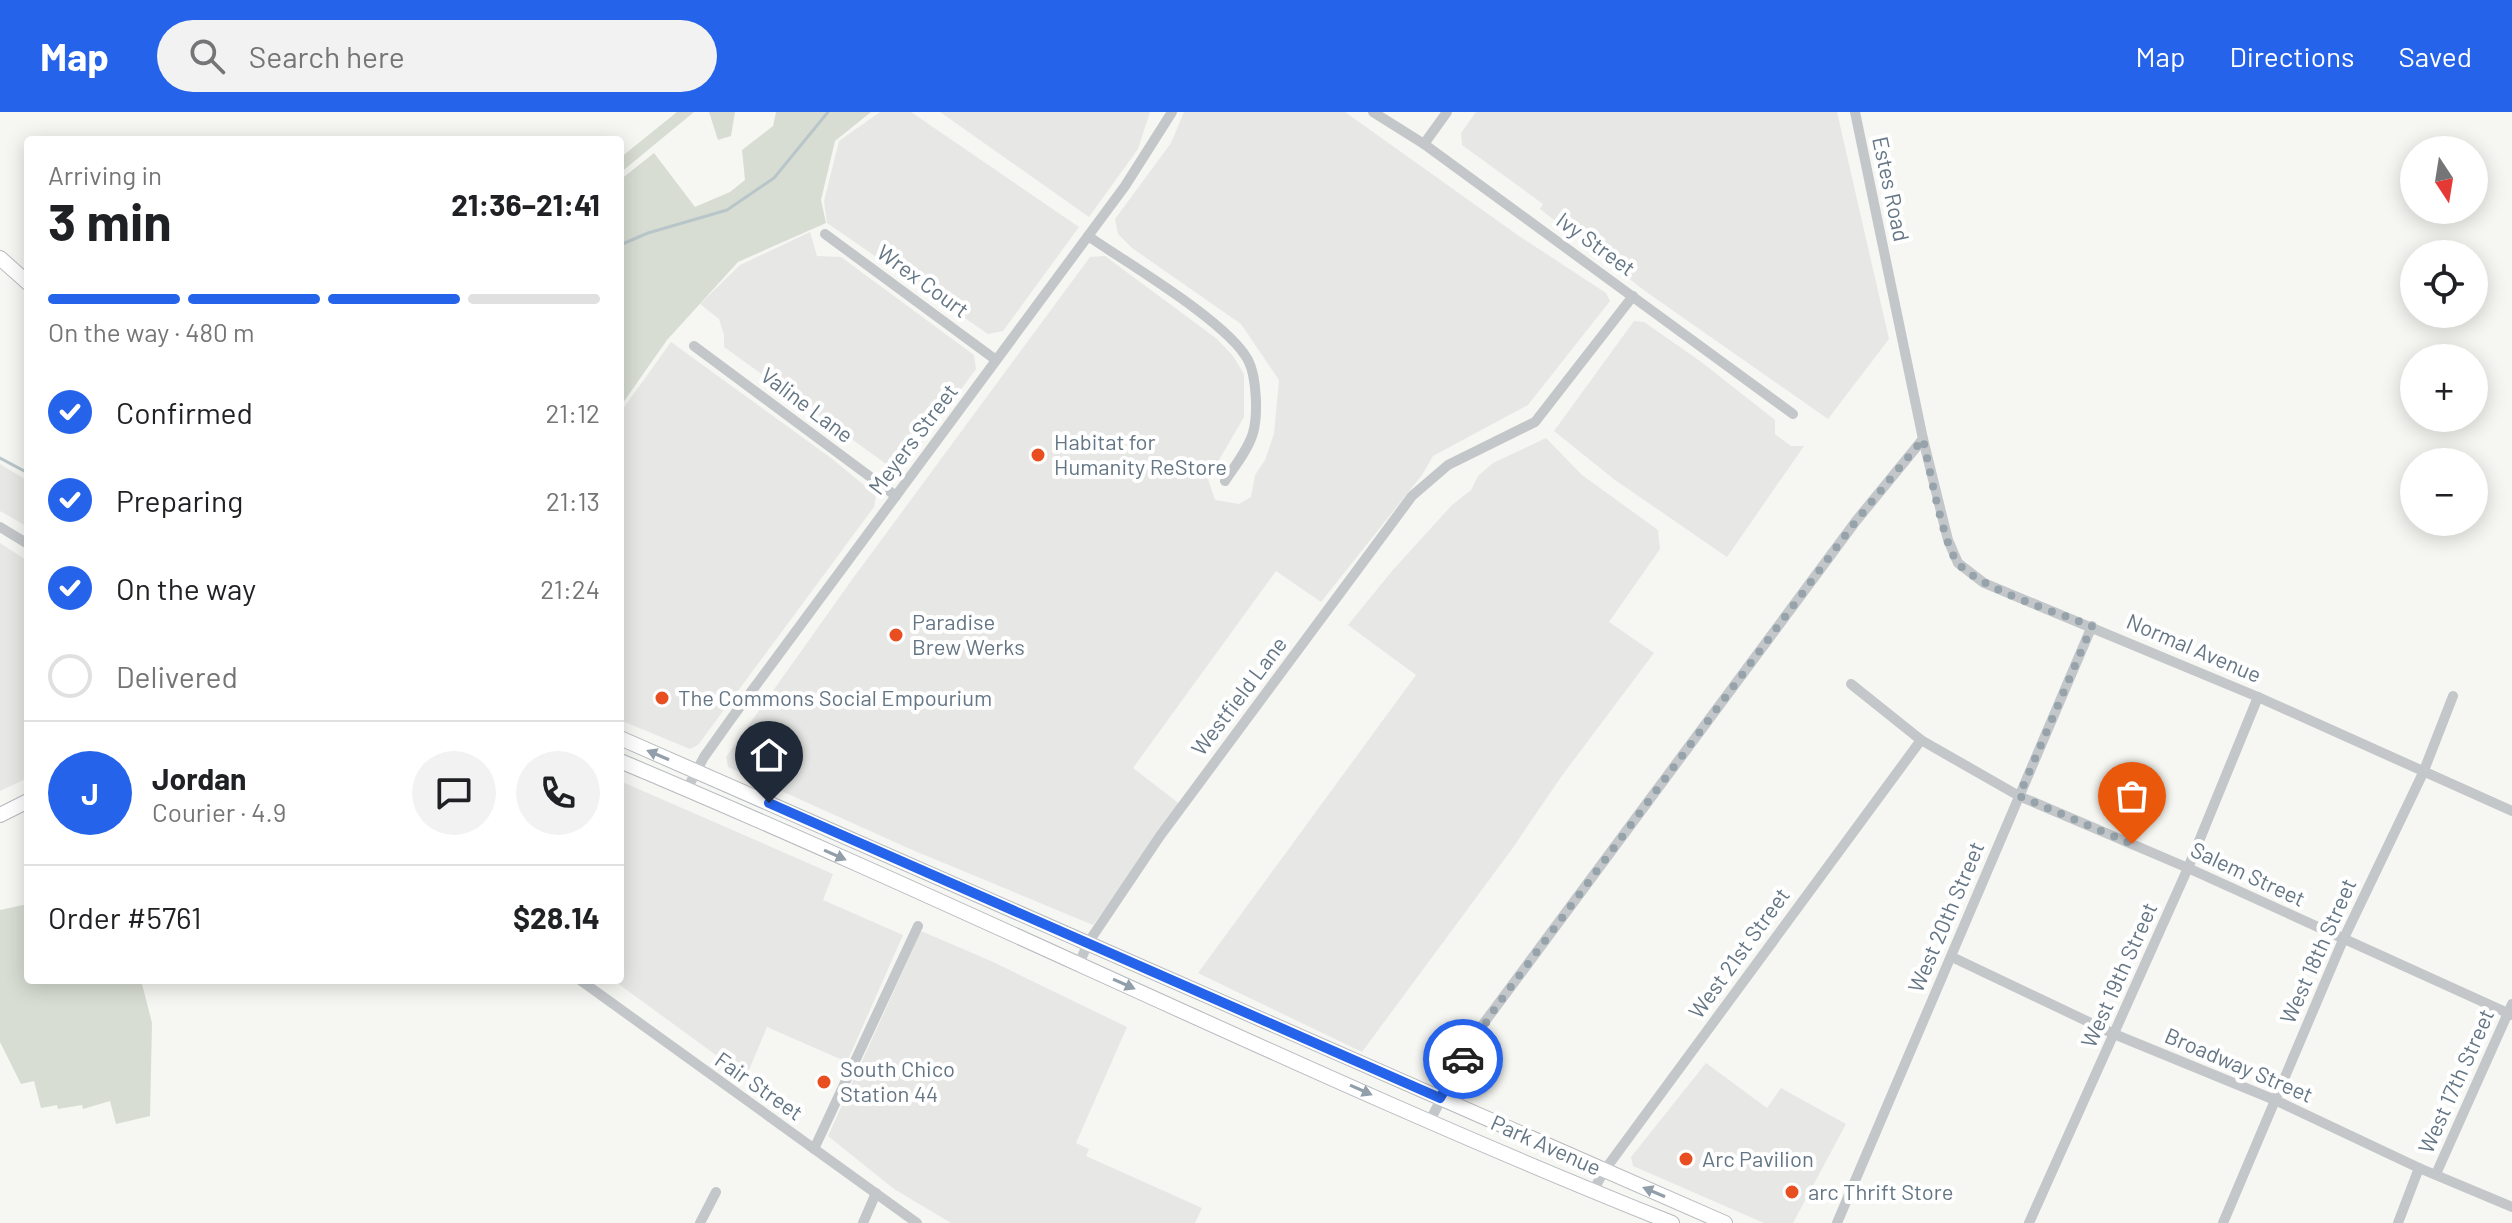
<!DOCTYPE html>
<meta charset="utf-8">
<style>
:root{--surface:#fff;--page:#f2f2f2;--text:#202124;--muted:#757577;--line:#e0e0e0;--accent:#2563eb}
body{margin:0;font-family:Barlow,sans-serif;background:var(--page);color:var(--text);height:100vh;display:flex;flex-direction:column;font-size:30px;white-space:nowrap}
*{box-sizing:border-box;margin:0}
p{font-size:26px;color:var(--muted)}
.icon{flex:none;width:44px;height:44px;fill:none;stroke:currentColor;stroke-width:2;stroke-linecap:round;stroke-linejoin:round}
.map{position:relative;flex:1;overflow:hidden}
.drawer{position:absolute;left:24px;top:24px;width:600px;height:848px;display:flex;flex-direction:column;background:var(--surface);border-radius:8px;box-shadow:0 4px 20px #0003}
.drawer>*{flex:none}
.needle{width:52px;rotate:168deg}
.controls{position:absolute;left:2400px;top:24px;display:grid;gap:16px}
.controls a{display:grid;place-items:center;width:88px;height:88px;border-radius:50%;background:var(--surface);box-shadow:0 4px 20px #0003;font-size:40px}
.pin{position:absolute;display:grid;place-items:center;width:68px;height:68px;color:#fff;margin:-82px -34px;border-radius:50% 50% 50% 0;rotate:-45deg;box-shadow:0 0 8px #0007}
.pin .icon{rotate:45deg}
.courier{position:absolute;display:grid;place-items:center;width:80px;height:80px;margin:-40px;border:6px solid #2563eb;border-radius:50%;background:#fff;color:#222;box-shadow:0 2px 10px #0007}
.overview em{font-style:normal;font-weight:700}
.overview div{display:flex;flex-direction:column-reverse}
.overview{display:flex;align-items:center;justify-content:space-between;height:136px;padding:0 24px}
h1{font-size:52px;font-weight:700;line-height:60px}
.bar{display:grid;grid-template-columns:repeat(4,1fr);gap:12px 8px;align-content:center;height:96px;padding:0 24px}
.bar i{height:10px;border-radius:6px;background:var(--line)}
.bar .active{background:var(--accent)}
.bar p{grid-column:span 4}
.line{display:flex;align-items:center;gap:20px;padding:0 24px;border-top:2px solid var(--line)}
.line div{flex:1}
.round{display:grid;place-items:center;flex:none;width:84px;height:84px;border-radius:42px;background:var(--page)}
ol{padding:0 24px;list-style:none}
li{display:flex;align-items:center;gap:24px;height:88px}
li p{margin-inline-start:auto}
li .icon{padding:8px;border-radius:50%;background:var(--accent);color:#fff;stroke-width:4}
li:last-child{color:var(--muted)}
li i{width:44px;height:44px;border:4px solid var(--line);border-radius:50%}
header{display:flex;align-items:center;gap:48px;box-sizing:border-box;height:112px;padding:0 40px;background:var(--accent);color:#fff}
header strong{font-size:38px}
nav{display:flex;gap:44px;margin-inline-start:auto;font-size:28px}
.search{width:560px;height:72px;background:var(--page);display:flex;align-items:center;gap:20px;box-sizing:border-box;padding:0 28px;border-radius:44px;color:var(--muted);font-size:30px}
.map>svg:first-child{display:block}
.built{fill:#e7e8e6}
.green{fill:#d7ddd3}
.lines{fill:none;stroke-linecap:round;stroke-linejoin:round}
.stream{stroke:#b9c6c9;stroke-width:3}
.major-casing{stroke:#b6babe;stroke-width:16}
.minor{stroke:#c3c7ca;stroke-width:10}
.major{stroke:#fff;stroke-width:14}
.oneway{fill:#929faa}
.done{stroke:#97a3ab;stroke-width:8;stroke-dasharray:0 14.4}
.route{stroke:#2563eb;stroke-width:10}
.poi-dot{fill:#e84e20;stroke:#fff;stroke-width:3}
.labels{text-anchor:middle;stroke-width:8;stroke-linejoin:round;paint-order:stroke}
.street-label{font-size:22px;fill:#647685;stroke:#fff}
.poi-label{font-size:22px;fill:#647685;stroke:#fff;text-anchor:start}
</style>
<header>
<strong>Map</strong>
<div class="search"><svg class="icon" aria-label="search" viewBox="0 0 24 24"><circle cx="10" cy="10" r="6"/><path d="M15 15l6 6"/></svg>Search here</div>
<nav><a>Map</a><a>Directions</a><a>Saved</a></nav>
</header>
<div class="map">
<svg width="2512" height="1111" viewBox="0 0 2512 1111">
<rect width="100%" height="100%" fill="#f6f6f2"/>
<!-- built -->
<g class="built">
<path d="M880,0H911L1079,115L1003,219L988,222L827,111L824,89L839,29Z"/>
<path d="M940,0H1150L1138,37L1089,105Z"/>
<path d="M1184,0H1345L1519,124L1606,181L1610,189L1528,293L1433,344L1422,363L1321,490L1276,459L1133,656L1181,693L1093,813L910,737L728,655L726,645L851,469L1090,145L1105,144L1217,227L1233,244L1244,262V305L1208,367L1215,388L1239,392L1251,385L1255,363L1265,348L1274,322L1279,268L1241,212L1132,136L1118,122L1115,107L1171,31Z"/>
<path d="M1476,0H1837L1889,227L1828,307L1645,179L1540,97L1543,92L1462,33L1461,21Z"/>
<path d="M810,120L817,144L841,145L974,243L976,257L904,354H889L724,235V223L719,207L700,192L740,153Z"/>
<path d="M1634,209L1644,210L1700,249L1775,308V322L1791,334H1804L1727,445L1615,368L1554,319Z"/>
<path d="M671,230L831,346L876,383L874,395L698,633L690,637L620,608V301Z"/>
<path d="M1546,326L1582,363L1658,418L1660,437L1609,510L1654,541L1561,665L1512,737L1362,940L1198,861L1416,563L1348,513L1392,459L1452,393L1471,378L1478,364L1493,351Z"/>
<path d="M0,352L28,369V415L0,399Z"/>
<path d="M0,431L28,449V666L0,679Z"/>
<path d="M620,669L833,762L823,788L903,823L847,950L767,915L746,965L613,868H620Z"/>
<path d="M921,819L991,849L1127,915L1076,1031L1089,1037L1086,1044L1202,1096L1195,1111H951L894,1077L828,1024Z"/>
<path d="M1706,951L1767,996L1781,976L1846,1012L1793,1111H1764L1633,1054L1631,1045Z"/>
</g>
<!-- green -->
<g class="green">
<path d="M677,0H694L620,61V46Z"/>
<path d="M709,0H735L731,24L718,28Z"/>
<path d="M776,0H871L835,29L821,88L826,111L738,150L667,228L620,295V68L654,41L695,95L730,80L745,68L742,38L773,14Z"/>
<path d="M28,792V868H141L152,911L150,1004L116,1012L110,989L83,997L82,993L58,997L57,993L41,996L34,969L21,972L0,930V798Z"/>
</g>
<g class="lines">
<!-- stream -->
<g class="stream">
<path d="M620,133L648,121L727,98L774,66L828,0"/>
<path d="M0,346L28,361"/>
</g>
<!-- major casing -->
<g class="major-casing">
<g id="major">
<path d="M0,146L28,171"/>
<path d="M620,626L1725,1111"/>
<path d="M620,649C973,797 1316,969 1672,1111"/>
<path d="M0,703L28,689"/>
</g>
</g>
<!-- minor -->
<g class="minor">
<path d="M1373,0L1424,32L1793,302"/>
<path d="M1855,0L1923,327L1948,428L1958,451L1984,471L2258,585L2512,699"/>
<path d="M1424,32L1447,0"/>
<path d="M825,122L996,248"/>
<path d="M1088,124C1127,151 1228,210 1248,248C1257,265 1258,304 1253,321C1248,338 1234,355 1225,369"/>
<path d="M694,234L896,384"/>
<path d="M0,415L28,432"/>
<path d="M1851,572L1921,628L2019,684L2188,756L2512,903"/>
<path d="M687,677L704,645L731,607L1125,74L1172,0"/>
<path d="M1952,845L2114,922L2275,988L2419,1056L2512,1095"/>
<path d="M1079,852L1088,831L1160,724L1412,384L1448,353L1535,310L1633,184"/>
<path d="M580,868L917,1111"/>
<path d="M1430,1008L1481,915L1856,409L1923,327"/>
<path d="M814,1037L918,814"/>
<path d="M2436,1062L2512,892"/>
<path d="M1593,1079L1604,1059L1921,628"/>
<path d="M700,1111L716,1080"/>
<path d="M863,1111L876,1081"/>
<path d="M1837,1111L2092,514"/>
<path d="M2029,1111L2188,756L2258,585"/>
<path d="M2223,1111L2343,828L2423,661L2453,584"/>
<path d="M2398,1111L2419,1056"/>
</g>
<!-- major -->
<use href="#major" class="major"/>
</g>
<!-- one-way arrows -->
<defs><path id="oneway-solid" d="M-6-.8H1V-3.2L6.5 0L1 3.2V.8H-6Z" transform="scale(2)"/></defs>
<g class="oneway">
<use href="#oneway-solid" transform="translate(658 643) rotate(-157)"/>
<use href="#oneway-solid" transform="translate(835 743) rotate(24)"/>
<use href="#oneway-solid" transform="translate(1124 872) rotate(24)"/>
<use href="#oneway-solid" transform="translate(1361 978) rotate(24)"/>
<use href="#oneway-solid" transform="translate(1654 1080) rotate(-157)"/>
</g>
<g class="lines">
<!-- done -->
<path class="done" d="M1463,947L1496,895L1856,409L1923,327C1929,353 1943,433 1958,451C1980,477 2058,501 2092,514L2019,684L2132,732"/>
<!-- route -->
<path class="route" d="M769,691L1440,986L1463,947"/>
</g>
<!-- markers -->
<g class="poi-dot">
<circle cx="1038" cy="343" r="8"/>
<circle cx="896" cy="523" r="8"/>
<circle cx="662" cy="586" r="8"/>
<circle cx="824" cy="970" r="8"/>
<circle cx="1686" cy="1047" r="8"/>
<circle cx="1792" cy="1080" r="8"/>
</g>
<g class="labels">
<!-- street labels -->
<g class="street-label">
<text transform="translate(1891 77) rotate(78)" y="8">Estes Road</text>
<text transform="translate(1596 132) rotate(36)" y="8">Ivy Street</text>
<text transform="translate(923 169) rotate(36)" y="8">Wrex Court</text>
<text transform="translate(807 293) rotate(37)" y="8">Valine Lane</text>
<text transform="translate(913 327) rotate(-53)" y="8">Meyers Street</text>
<text transform="translate(2194 536) rotate(23)" y="8">Normal Avenue</text>
<text transform="translate(1239 584) rotate(-53)" y="8">Westfield Lane</text>
<text transform="translate(2248 762) rotate(25)" y="8">Salem Street</text>
<text transform="translate(1946 805) rotate(-67)" y="8">West 20th Street</text>
<text transform="translate(2318 839) rotate(-66)" y="8">West 18th Street</text>
<text transform="translate(1739 841) rotate(-54)" y="8">West 21st Street</text>
<text transform="translate(2119 863) rotate(-66)" y="8">West 19th Street</text>
<text transform="translate(2239 953) rotate(23)" y="8">Broadway Street</text>
<text transform="translate(2456 969) rotate(-66)" y="8">West 17th Street</text>
<text transform="translate(759 974) rotate(35)" y="8">Fair Street</text>
<text transform="translate(1546 1033) rotate(24)" y="8">Park Avenue</text>
</g>
<!-- poi labels -->
<g class="poi-label">
<text x="1054" y="338">Habitat for<tspan x="1054" dy="25">Humanity ReStore</tspan></text>
<text x="912" y="518">Paradise<tspan x="912" dy="25">Brew Werks</tspan></text>
<text x="678" y="594">The Commons Social Empourium</text>
<text x="840" y="965">South Chico<tspan x="840" dy="25">Station 44</tspan></text>
<text x="1702" y="1055">Arc Pavilion</text>
<text x="1808" y="1088">arc Thrift Store</text>
</g>
</g>
</svg>
<div class="controls">
<a><svg class="needle" viewBox="-14 -14 28 28"><path d="M0-13l5 13h-10z" fill="#e53935"/><path d="M0 13l5-13h-10z" fill="#757577"/></svg></a>
<a><svg class="icon" aria-label="locate" viewBox="0 0 24 24"><circle cx="12" cy="12" r="6"/><path d="M12 2v4M12 18v4M2 12h4M18 12h4"/></svg></a>
<a>+</a>
<a>−</a>
</div>
<div class="pin" style="left:2132px;top:732px;background:#ea580c"><svg class="icon" aria-label="bag" viewBox="0 0 24 24"><path d="M5 8h14l-1 12H6zM9 8a3 3 0 0 1 6 0"/></svg></div>
<div class="pin" style="left:769px;top:691px;background:#1f2937"><svg class="icon" aria-label="home" viewBox="0 0 24 24"><path d="M3 11l9-7 9 7M6 9v11h12V9"/></svg></div>
<div class="courier" style="left:1463px;top:947px"><svg class="icon" aria-label="car" viewBox="0 0 24 24"><path d="M5 17H2v-5l4-1 3-4h7l3 4 3 1v5h-3M9 17h6M6 11h13"/><circle cx="7" cy="17" r="2"/><circle cx="17" cy="17" r="2"/></svg></div>
<section class="drawer">
<div class="overview"><div><h1>3 min</h1><p>Arriving in</p></div><em>21:36–21:41</em></div>
<div class="bar"><i class="active"></i><i class="active"></i><i class="active"></i><i></i><p>On the way · 480 m</p></div>
<ol>
<li><svg class="icon" aria-label="check" viewBox="0 0 24 24"><path d="M5 12l5 5 9-10"/></svg>Confirmed<p>21:12</p></li>
<li><svg class="icon" aria-label="check" viewBox="0 0 24 24"><path d="M5 12l5 5 9-10"/></svg>Preparing<p>21:13</p></li>
<li><svg class="icon" aria-label="check" viewBox="0 0 24 24"><path d="M5 12l5 5 9-10"/></svg>On the way<p>21:24</p></li>
<li><i></i>Delivered</li>
</ol>
<div class="line" style="height:144px"><b class="round" style="background:var(--accent);color:#fff">J</b><div><b>Jordan</b><p>Courier · 4.9</p></div><a class="round"><svg class="icon" aria-label="chat" viewBox="0 0 24 24"><path d="M4 5h16v11H9l-5 4z"/></svg></a><a class="round"><svg class="icon" aria-label="phone" viewBox="0 0 24 24"><path d="M5 4h4l2 5-3 2q2 4 5 5l2-3 5 2v4C11 20 4 13 5 4z"/></svg></a></div>
<div class="line" style="height:104px"><div>Order #5761</div><b>$28.14</b></div>
</section>
</div>
